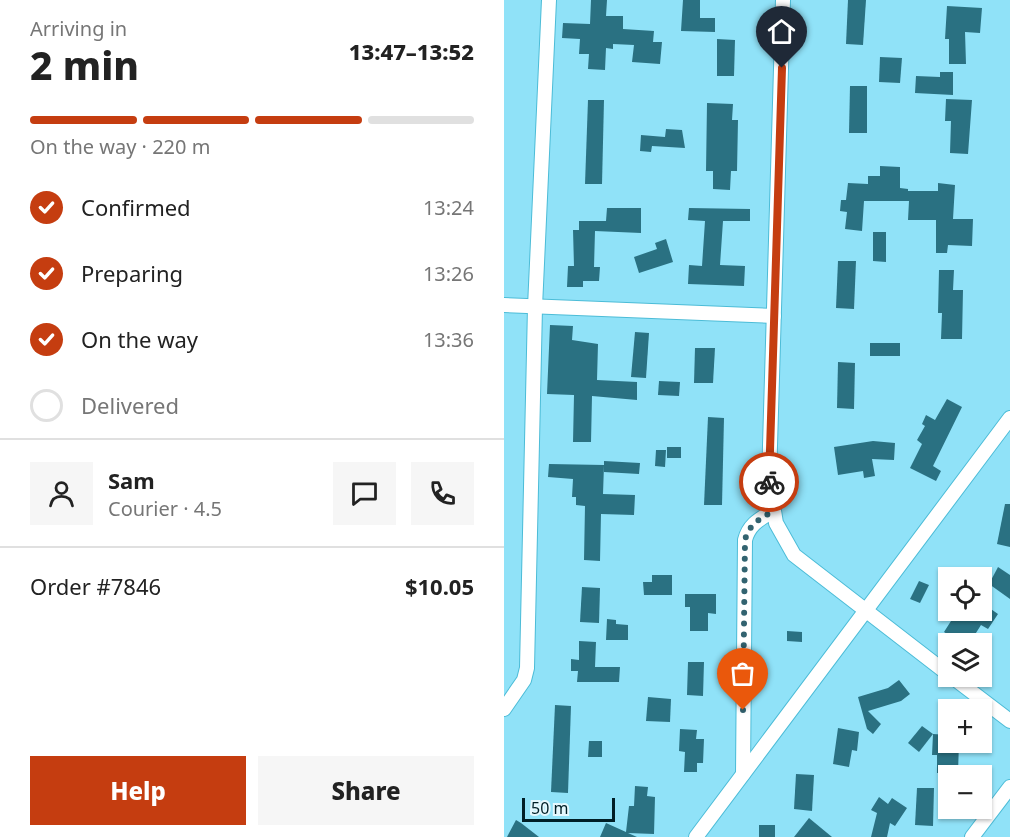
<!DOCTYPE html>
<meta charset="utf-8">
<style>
:root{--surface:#fff;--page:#f6f6f6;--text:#222;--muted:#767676;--line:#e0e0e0;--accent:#c53d10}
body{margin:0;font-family:"Noto Sans",sans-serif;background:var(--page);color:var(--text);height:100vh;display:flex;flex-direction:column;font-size:22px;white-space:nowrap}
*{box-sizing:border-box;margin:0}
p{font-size:20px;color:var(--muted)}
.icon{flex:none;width:33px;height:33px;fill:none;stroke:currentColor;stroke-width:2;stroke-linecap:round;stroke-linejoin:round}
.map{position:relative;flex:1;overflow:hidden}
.side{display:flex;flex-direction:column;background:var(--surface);width:504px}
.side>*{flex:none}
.tools{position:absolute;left:434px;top:567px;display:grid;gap:12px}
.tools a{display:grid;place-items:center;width:54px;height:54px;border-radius:0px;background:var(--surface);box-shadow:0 2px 4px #0004;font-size:30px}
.scale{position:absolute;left:18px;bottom:15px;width:93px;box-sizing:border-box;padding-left:6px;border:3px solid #001f27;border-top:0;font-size:16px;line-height:21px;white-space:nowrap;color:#001f27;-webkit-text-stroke:4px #e5f8fe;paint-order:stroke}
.pin{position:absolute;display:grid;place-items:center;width:51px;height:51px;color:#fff;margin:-62px -26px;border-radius:50% 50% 50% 0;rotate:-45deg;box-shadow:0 0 6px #0007}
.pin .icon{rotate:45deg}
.courier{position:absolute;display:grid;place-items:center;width:60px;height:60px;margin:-30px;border:4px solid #c53d10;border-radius:50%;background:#fff;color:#222;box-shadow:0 2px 8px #0007}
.headline em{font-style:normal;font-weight:800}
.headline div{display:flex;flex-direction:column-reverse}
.headline{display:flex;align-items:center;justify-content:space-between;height:102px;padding:0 30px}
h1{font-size:39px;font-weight:800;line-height:45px}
.bar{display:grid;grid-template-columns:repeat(4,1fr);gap:9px 6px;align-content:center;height:72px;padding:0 30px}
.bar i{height:8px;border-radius:4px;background:var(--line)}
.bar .current{background:var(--accent)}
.bar p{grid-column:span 4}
.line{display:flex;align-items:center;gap:15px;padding:0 30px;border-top:2px solid var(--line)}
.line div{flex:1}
.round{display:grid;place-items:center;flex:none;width:63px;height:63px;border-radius:0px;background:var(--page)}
ol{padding:0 30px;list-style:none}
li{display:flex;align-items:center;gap:18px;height:66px}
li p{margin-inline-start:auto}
li .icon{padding:6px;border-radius:50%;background:var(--accent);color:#fff;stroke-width:4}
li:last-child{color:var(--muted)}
li i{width:33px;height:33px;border:3px solid var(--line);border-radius:50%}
.action{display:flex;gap:12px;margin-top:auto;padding:12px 30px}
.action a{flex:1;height:69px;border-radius:0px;background:var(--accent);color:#fff;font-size:24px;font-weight:800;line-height:69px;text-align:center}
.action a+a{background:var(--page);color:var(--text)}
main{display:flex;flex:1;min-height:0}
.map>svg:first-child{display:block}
.building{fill:#2a7182}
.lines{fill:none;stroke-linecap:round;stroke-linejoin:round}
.minor-casing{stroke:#4cbcd7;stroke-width:16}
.minor{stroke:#fff;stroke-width:14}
.done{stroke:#326370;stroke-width:6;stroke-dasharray:0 10.8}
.route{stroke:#c53d10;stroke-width:8}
</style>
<main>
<section class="side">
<div class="headline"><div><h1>2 min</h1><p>Arriving in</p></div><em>13:47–13:52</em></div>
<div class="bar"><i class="current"></i><i class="current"></i><i class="current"></i><i></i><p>On the way · 220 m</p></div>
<ol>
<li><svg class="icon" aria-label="check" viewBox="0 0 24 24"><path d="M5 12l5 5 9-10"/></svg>Confirmed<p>13:24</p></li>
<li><svg class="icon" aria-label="check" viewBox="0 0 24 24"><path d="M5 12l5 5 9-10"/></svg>Preparing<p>13:26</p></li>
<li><svg class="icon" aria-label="check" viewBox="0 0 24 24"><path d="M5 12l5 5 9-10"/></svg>On the way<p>13:36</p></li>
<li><i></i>Delivered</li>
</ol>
<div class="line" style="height:108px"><a class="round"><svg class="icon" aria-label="person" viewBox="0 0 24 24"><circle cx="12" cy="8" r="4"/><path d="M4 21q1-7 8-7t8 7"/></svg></a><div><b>Sam</b><p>Courier · 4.5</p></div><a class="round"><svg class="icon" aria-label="chat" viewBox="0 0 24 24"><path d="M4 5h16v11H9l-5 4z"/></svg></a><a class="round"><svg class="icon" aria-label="phone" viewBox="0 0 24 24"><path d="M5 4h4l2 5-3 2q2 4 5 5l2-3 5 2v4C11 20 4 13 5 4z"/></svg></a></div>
<div class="line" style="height:78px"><div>Order #7846</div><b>$10.05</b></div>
<div class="action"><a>Help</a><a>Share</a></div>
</section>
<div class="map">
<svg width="506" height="837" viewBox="0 0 506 837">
<rect width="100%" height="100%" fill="#90e2f8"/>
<!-- building -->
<g class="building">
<path d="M87,0H103L102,16H119V29L150,31L149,42H158L156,64L128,62L130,45L109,44V49L102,48L101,70L84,69L85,54H75L76,39L58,38L59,23L86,24Z"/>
<path d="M179,0H196V18H211V32L177,31Z"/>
<path d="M344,0H362L359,45L342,44Z"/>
<path d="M443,6L478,8L476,33L461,32L462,64H445V39H441Z"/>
<path d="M213,39L231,40L230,76H213Z"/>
<path d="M376,57L398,58L396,83L375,82Z"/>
<path d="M436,72H449V95L411,93L412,76L436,77Z"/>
<path d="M346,86H363V133H345Z"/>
<path d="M442,99L468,100L464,154L446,153L447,121H441Z"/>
<path d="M84,100H100L98,184H81Z"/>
<path d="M203,103L229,104L228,120H234L233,171H227L226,190L209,189V171H202Z"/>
<path d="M162,129L178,130L181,148L148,146L147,152L136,151L137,135L161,137Z"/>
<path d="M376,166L396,167V188L404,189V191H434V183L451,185L449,219H469L468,246L444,245L443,253H432V220H404L405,201H360L358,231L341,229L343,212L336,211L337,200H342L344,183L364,184V176H376Z"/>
<path d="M103,208H137V233L91,231L90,267H96L95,281H79V287H63L64,266H70L69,230H75V221H102Z"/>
<path d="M185,208L246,209V221H219L216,265L241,266L240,286L184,284L185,265L198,266L201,221L184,220Z"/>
<path d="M369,232H382V262L369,261Z"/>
<path d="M162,239L169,262L135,273L130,257L153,249L151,243Z"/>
<path d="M334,261H352L350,309L332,308Z"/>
<path d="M435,270H450L449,290H459L458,339H437L438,313H434Z"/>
<path d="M46,325L69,326L68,340L94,344L93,380L133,382V400L88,396L87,442H69L70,395L43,394Z"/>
<path d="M131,332L145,333L142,378L127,377Z"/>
<rect x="366" y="343" width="30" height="13"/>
<path d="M191,348H211L209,383H190Z"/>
<path d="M334,362L351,363L350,409L333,408Z"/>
<path d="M155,381L176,382L175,396L154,395Z"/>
<path d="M443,399L458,407L429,466L437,471L432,481L406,468L418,444L413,440L421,426L418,424L422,415L431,420Z"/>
<path d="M204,417L220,418L218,505H200Z"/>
<path d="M369,441L391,443L390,460L368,459L371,476L360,478L359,471L334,475L330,447Z"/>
<rect x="163" y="447" width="14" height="11"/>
<path d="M152,450H162L161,467L151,466Z"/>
<path d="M100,461L136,463L135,474L100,472Z"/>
<path d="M45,464L100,465L99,494L131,495L130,515L97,514L96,561L80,560L81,506L72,505V497H68L69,479L44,477Z"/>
<path d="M501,504H506V547L493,544Z"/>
<path d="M446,567L478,571V578H445Z"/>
<path d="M494,567L506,575V599L485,584Z"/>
<path d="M148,575H168V595H140L139,582H148Z"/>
<path d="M415,581L425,585L416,603L406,599Z"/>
<path d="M78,587L96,588L95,623L76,622Z"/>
<path d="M181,594H212V614L204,613V631H186V607H181Z"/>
<path d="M481,605L494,614L484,629L477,625L465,644H458L440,632L454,610H463L462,616L466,610H478Z"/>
<path d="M103,619L112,620V624L124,625V640H102Z"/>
<path d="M283,631L298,632V642L283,641Z"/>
<path d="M75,641L92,642L91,667H116L115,682H73L74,671H67V659L75,660Z"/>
<path d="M184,662H200L199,696L183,695Z"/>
<path d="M395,680L406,694L397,701L364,711L377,724L369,734L363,729L354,697L384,688Z"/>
<path d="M144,697L167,699L166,722L142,721Z"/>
<path d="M51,705L67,706L64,793L47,792Z"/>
<path d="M418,726L429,734L415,752L404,743Z"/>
<path d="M334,728L355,732L353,751L348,750L345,767L329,764Z"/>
<path d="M176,729L193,730L192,739H200L199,763H193V772H180L181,752L175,751Z"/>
<path d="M429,734L444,735V742H455L454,773H433V755H428Z"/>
<path d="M85,741H98V757H84Z"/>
<path d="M292,774L310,775L308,811L290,809Z"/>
<path d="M131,786L144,787L143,796L151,797L150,834L124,833L133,837H96L102,823L122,832L125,806H130Z"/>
<path d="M413,788H430L429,826L411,825Z"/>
<path d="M375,797L384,804L388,798L403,808L391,826L386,823L383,837H367L373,813L367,810Z"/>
<path d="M305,818L328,837H290Z"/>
<path d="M12,820L17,823L35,837H3Z"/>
<rect x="255" y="825" width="16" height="12"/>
</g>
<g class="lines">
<!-- minor casing -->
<g class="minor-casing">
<g id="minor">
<path d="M279,0L265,480L272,523L290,555L444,674"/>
<path d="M0,305L270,316"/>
<path d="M447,676L506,721"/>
<path d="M0,709L20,680L23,668L31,307L45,0"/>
<path d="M239,774L241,540C245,524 256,519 269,511"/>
<path d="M192,837L506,418"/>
<path d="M468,837L506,787"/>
</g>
</g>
<!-- minor -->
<use href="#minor" class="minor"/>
</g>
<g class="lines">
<!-- done -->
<path class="done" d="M239,710L241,540C245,524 256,519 269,511L265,482"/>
<!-- route -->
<path class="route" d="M265,482L278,68"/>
</g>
</svg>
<div class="tools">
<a><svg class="icon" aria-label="locate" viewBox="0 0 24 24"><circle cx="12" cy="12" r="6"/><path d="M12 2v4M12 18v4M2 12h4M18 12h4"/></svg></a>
<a><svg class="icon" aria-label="layers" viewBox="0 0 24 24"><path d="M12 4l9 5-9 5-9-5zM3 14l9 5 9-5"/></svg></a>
<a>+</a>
<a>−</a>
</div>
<div class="scale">50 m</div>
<div class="pin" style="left:239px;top:710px;background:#ea580c"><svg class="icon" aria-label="bag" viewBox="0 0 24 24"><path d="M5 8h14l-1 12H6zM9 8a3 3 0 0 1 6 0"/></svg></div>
<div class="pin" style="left:278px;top:68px;background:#1f2937"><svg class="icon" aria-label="home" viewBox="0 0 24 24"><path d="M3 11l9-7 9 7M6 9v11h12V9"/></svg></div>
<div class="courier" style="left:265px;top:482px"><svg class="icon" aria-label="bike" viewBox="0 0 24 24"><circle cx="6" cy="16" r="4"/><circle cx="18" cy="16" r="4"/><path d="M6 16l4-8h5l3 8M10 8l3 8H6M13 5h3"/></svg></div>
</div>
</main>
